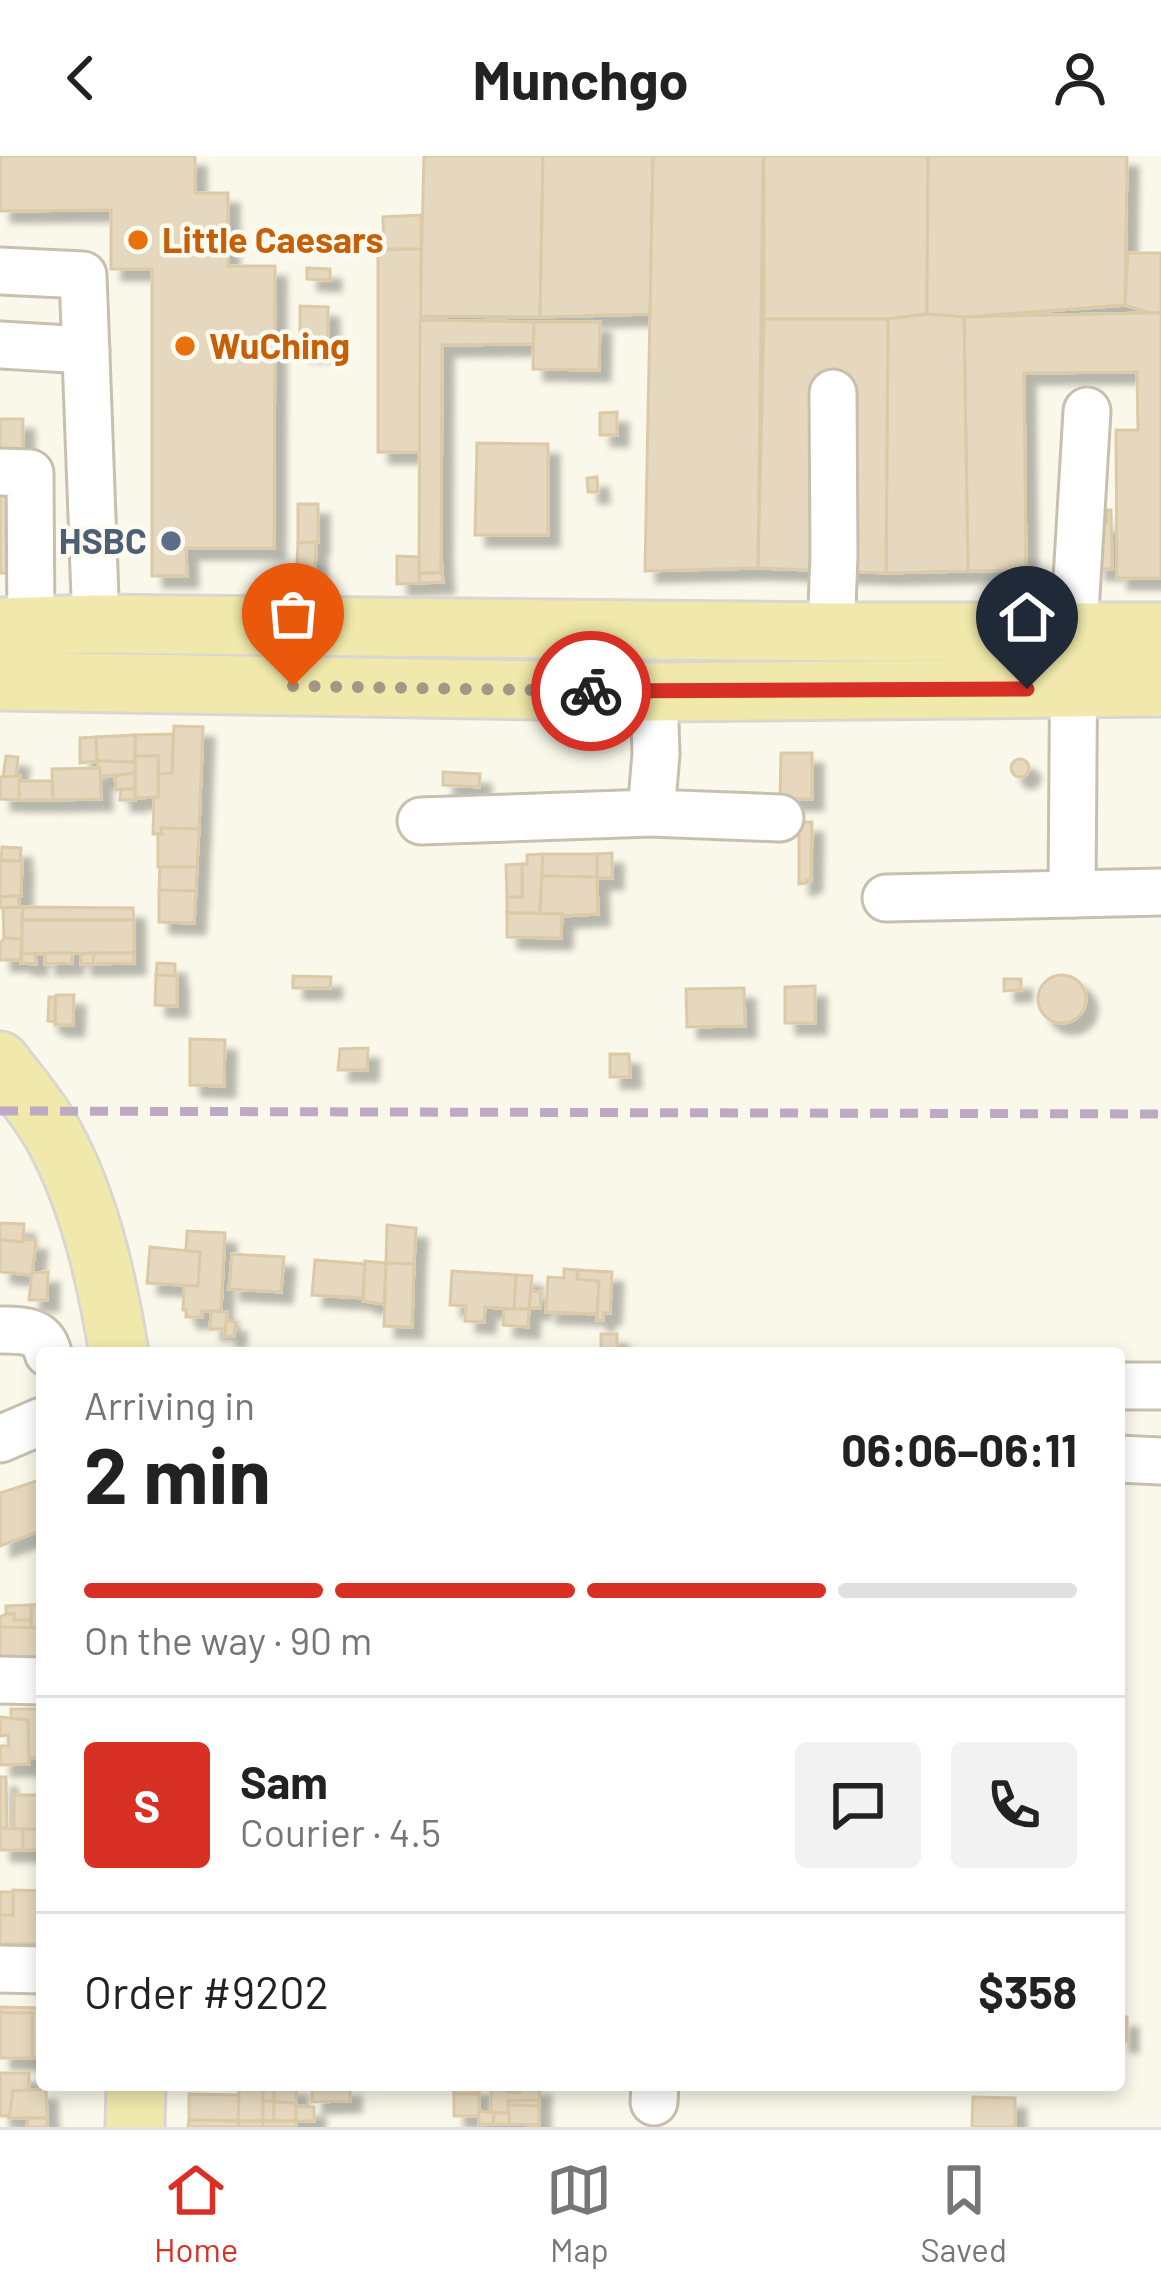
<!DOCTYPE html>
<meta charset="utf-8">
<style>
:root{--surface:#fff;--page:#f2f2f2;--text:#222;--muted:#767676;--line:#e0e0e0;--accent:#d93025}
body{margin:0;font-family:Barlow,sans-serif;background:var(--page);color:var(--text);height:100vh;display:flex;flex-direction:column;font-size:45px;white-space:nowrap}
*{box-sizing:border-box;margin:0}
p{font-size:39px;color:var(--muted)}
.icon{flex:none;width:66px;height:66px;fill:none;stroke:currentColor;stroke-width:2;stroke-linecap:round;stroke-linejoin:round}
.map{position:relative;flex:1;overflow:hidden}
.side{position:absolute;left:36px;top:1191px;width:1089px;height:744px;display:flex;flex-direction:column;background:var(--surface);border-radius:12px;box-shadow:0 6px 18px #0003}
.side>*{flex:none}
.pin{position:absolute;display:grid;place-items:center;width:102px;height:102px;color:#fff;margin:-123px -51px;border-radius:50% 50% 50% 0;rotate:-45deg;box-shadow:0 0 12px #0007}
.pin .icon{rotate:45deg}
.courier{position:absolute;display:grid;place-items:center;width:120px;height:120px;margin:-60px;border:9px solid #d93025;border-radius:50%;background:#fff;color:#222;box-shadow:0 3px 15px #0007}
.head em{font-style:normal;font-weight:700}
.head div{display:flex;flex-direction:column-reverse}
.head{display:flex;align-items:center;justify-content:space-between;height:204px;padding:0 48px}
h1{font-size:78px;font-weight:700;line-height:90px}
.bar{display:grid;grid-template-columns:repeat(4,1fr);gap:18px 12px;align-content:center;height:144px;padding:0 48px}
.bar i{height:15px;border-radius:9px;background:var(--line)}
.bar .on{background:var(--accent)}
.bar p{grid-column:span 4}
.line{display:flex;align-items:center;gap:30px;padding:0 48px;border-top:3px solid var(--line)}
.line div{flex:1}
.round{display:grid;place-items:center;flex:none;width:126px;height:126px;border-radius:12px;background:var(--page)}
header{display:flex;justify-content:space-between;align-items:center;height:156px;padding:0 48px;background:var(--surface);font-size:54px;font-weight:700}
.menu{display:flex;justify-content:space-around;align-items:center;height:168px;border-top:3px solid var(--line);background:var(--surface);font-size:33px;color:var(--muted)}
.menu a{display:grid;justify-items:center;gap:6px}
.menu .on{color:var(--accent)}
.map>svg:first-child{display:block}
.building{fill:#e5d8be;stroke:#dccaa7;stroke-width:3;filter:url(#shadow)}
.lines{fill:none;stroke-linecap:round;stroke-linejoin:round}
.minor-casing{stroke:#c8c0ae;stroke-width:51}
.major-casing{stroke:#dad7d2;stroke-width:63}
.minor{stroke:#fff;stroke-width:45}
.major{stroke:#f0e9ab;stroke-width:57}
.rail{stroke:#bea9c3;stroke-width:9;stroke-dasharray:18 12;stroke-linecap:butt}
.done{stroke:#a19886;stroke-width:12;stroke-dasharray:0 21.6}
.route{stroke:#d93025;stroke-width:15}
.food-dot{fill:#e8710a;stroke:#fdfbf0;stroke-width:4.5}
.service-dot{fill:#5c6f8a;stroke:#fdfbf0;stroke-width:4.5}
.labels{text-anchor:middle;stroke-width:9;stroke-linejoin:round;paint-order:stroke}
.food-label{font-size:36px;font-weight:bold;fill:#c56008;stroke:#fdfbf0;text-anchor:start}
.service-label{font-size:36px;font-weight:bold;fill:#4e5e75;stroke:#fdfbf0;text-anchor:end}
</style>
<header><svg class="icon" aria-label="back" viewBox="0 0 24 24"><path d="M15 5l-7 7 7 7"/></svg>Munchgo<svg class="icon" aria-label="person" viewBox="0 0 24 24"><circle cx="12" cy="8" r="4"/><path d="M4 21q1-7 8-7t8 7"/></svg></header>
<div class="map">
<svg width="1161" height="1971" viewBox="0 0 1161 1971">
<defs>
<filter id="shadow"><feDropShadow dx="11" dy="11" stdDeviation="3" flood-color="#0004"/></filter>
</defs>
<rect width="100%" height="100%" fill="#faf8ea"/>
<!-- building -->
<g class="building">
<path d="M0,0H195V37H228V110H275L274,392H186L187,420H152V113H111V54L0,55Z"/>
<path d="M424,0H543L540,161L420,160Z"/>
<path d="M543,0H653L650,158L540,161Z"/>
<path d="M653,0H763L758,412L645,415Z"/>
<path d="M764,0H928L927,158L888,163H764Z"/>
<path d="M928,0H1127L1125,149L964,161L927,158Z"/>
<path d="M421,59V93H384L383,61Z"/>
<path d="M421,93L420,296H378V94Z"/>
<path d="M1128,97H1161V157H1150L1125,149Z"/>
<path d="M307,112L330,113V124L307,123Z"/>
<path d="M300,150L328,151V194H300Z"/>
<path d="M1150,157H1161V422H1117L1116,274H1138L1137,216L1024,217L1026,414L968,415L964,161Z"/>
<path d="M927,158L964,161L968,415L886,417L888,163Z"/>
<path d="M764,163H888L886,417L758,412Z"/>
<path d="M420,164L534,166L533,188L442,189L441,417H419Z"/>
<path d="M534,166H600L599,214L533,213Z"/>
<path d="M617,256V279H600V257Z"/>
<path d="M0,263H23L21,417H0Z"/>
<path d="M477,287L548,288V379H475Z"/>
<path d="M597,321L598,336H588L587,322Z"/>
<path d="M298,348H318V386L298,387Z"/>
<path d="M1107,354H1111L1112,413H1095L1094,367H1107Z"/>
<path d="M316,386L315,427L296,426L298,387Z"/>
<path d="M441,399L443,426L419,427V417H441Z"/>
<path d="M397,400L419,401V427L397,428Z"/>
<path d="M174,570L203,571L199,673L161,672L162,678H153L154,642L158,641V618L172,617Z"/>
<path d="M173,578L172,617L158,618V600H135V579Z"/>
<path d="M135,579V606L97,605L96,581Z"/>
<path d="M96,581L97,605L80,607V582Z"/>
<path d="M781,597H812V643H780Z"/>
<path d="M6,600L18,601L16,620L3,621Z"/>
<path d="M135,600H158V641L135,642Z"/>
<circle cx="1020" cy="612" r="9"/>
<path d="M97,605L135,606V617L100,621Z"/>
<path d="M100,612L101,643L53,644L52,613Z"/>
<path d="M443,616L480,618L479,631L443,629Z"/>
<path d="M135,617V633L116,634L115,620Z"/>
<path d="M20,620L19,644L0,643V621Z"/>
<path d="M19,625H52L53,644H19Z"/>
<path d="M121,633H135V644H120Z"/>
<path d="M799,666H812L811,724H807V727L799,728Z"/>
<path d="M161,672L199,673L197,711H158V678H162Z"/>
<path d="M2,691L21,692L20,705L1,704Z"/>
<path d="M612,697V722H597V698Z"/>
<path d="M543,698L540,757H507V741H522V708H527V699Z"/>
<path d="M543,698H597V721L542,720Z"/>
<path d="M0,705H22L21,740L0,741Z"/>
<path d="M522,708V741H507L506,709Z"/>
<path d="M160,711H197L196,735L159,734Z"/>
<path d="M542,720L597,721L598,758L561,760L562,758L540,757Z"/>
<path d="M159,734L196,735L194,767L159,766Z"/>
<path d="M11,740H18L20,751L0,752V741Z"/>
<path d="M23,751L22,783L4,782L3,752Z"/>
<path d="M23,751L133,752L134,764H22Z"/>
<path d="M507,757L562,758L561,782L507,781Z"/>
<path d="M22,764H134V797L22,798Z"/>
<path d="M4,782L22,783L20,804H0V788Z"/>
<path d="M35,797L36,808L21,807L22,798Z"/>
<path d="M45,797H72V807L45,808Z"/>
<path d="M94,797L93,808H81V798Z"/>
<path d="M94,797H134V807L93,808Z"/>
<path d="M157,807L175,808V820L156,819Z"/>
<path d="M156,819L177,820V850L155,849Z"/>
<circle cx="1062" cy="843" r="24"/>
<path d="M293,820L331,821L330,832H293Z"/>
<path d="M1004,823H1021V834L1004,835Z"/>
<path d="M815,830V867H785V831Z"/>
<path d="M744,832L745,870L687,871L686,833Z"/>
<path d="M56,839H74L73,869H55Z"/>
<path d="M49,841H55V866L48,865Z"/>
<path d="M190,883L225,884L224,930L190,929Z"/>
<path d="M368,892L367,914H338L340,893Z"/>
<path d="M610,898H629L630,921H610Z"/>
<path d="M0,1067L24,1068L23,1086L0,1084Z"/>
<path d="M387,1069L416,1072L414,1108L386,1107Z"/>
<path d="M187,1075L225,1077L221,1155H202V1161H186V1154H183L184,1129L198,1130L200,1096L186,1095Z"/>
<path d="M23,1083L36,1084L32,1119L0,1116V1084L23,1086Z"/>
<path d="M150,1091L200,1096L198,1130L147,1127Z"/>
<path d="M232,1098L284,1101L281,1136L229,1133Z"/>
<path d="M315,1104L365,1108L363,1142L312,1139Z"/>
<path d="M365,1105L386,1107L384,1148L363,1145Z"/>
<path d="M386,1107L414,1108L412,1171L384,1170Z"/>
<path d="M564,1113L578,1114L577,1123L599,1125L597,1158L546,1156L548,1121L564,1122Z"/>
<path d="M578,1114L612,1116L610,1157H603V1164H597L599,1125L577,1123Z"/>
<path d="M452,1115L516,1119L514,1153L485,1151L484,1166L465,1165L466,1150L450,1149Z"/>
<path d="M48,1116L47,1144H29L32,1117Z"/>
<path d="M516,1119L532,1120L529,1153H514Z"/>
<path d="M531,1135L541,1136L540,1152H529Z"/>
<path d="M504,1153H529L528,1171L503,1169Z"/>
<path d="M211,1155L227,1156L226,1173H210Z"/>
<path d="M226,1165L236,1166L234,1180H225Z"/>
<rect x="601" y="1178" width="16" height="16"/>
<path d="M42,1323V1374L0,1390V1337Z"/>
<path d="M42,1448V1472H31V1449Z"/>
<path d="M31,1449V1464H14V1458H6V1450Z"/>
<path d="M6,1458H14V1464H31V1472L0,1471V1461Z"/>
<path d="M0,1471L42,1472V1507L0,1506Z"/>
<path d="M11,1553H42V1602H29L28,1564L11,1562Z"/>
<path d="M0,1561L28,1564L29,1608L0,1609V1590H9L8,1579L0,1580Z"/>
<path d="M0,1621H6L7,1673L0,1672Z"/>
<rect x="14" y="1639" width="28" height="34"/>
<path d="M0,1672L23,1673V1694H0Z"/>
<rect x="23" y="1673" width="19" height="21"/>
<path d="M13,1734L42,1735V1788H0V1759H13Z"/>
<rect x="0" y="1736" width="13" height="23"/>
<path d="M0,1851L38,1852L37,1902H32V1857H0Z"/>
<rect x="0" y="1857" width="32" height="45"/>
<rect x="1119" y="1861" width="8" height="24"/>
<path d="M0,1917H29V1934L13,1935L10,1960H0Z"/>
<path d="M239,1929H263V1965H238Z"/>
<rect x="263" y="1929" width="11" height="16"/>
<path d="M274,1929H297L296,1947L274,1946Z"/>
<path d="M312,1929L350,1930V1945L312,1946Z"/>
<path d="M454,1929H480L479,1938H454Z"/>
<path d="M491,1929H508L507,1936L520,1937L521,1929H540L539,1944L508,1945L509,1957H491Z"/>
<path d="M46,1933L47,1962H9L13,1935Z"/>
<path d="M189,1938L239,1939L238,1965L189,1964Z"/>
<rect x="454" y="1938" width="25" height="22"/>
<path d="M973,1941L1015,1942V1971H972Z"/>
<path d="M539,1944V1950L508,1949V1945Z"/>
<rect x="263" y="1945" width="11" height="20"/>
<path d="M274,1946L296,1947V1965H274Z"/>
<path d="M508,1949L539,1950V1969L509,1968Z"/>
<path d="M296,1950L314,1951V1965H296Z"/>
<path d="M479,1955L494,1957L493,1968H479Z"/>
<path d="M494,1957H509V1968H493Z"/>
<path d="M28,1962H47V1971H27Z"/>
<path d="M189,1964L238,1965L239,1971H188Z"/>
<path d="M238,1965H263V1971H239Z"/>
<rect x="263" y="1965" width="33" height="6"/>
</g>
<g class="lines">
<!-- minor casing -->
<g class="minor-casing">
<g id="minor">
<path d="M0,115L83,119L96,468"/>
<path d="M0,189L86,194"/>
<path d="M0,316L30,317L31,471"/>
<path d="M831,476L834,400L833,237"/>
<path d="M654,536L656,598L651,657L780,662"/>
<path d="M421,665L651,657"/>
<path d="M1072,738L1161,736"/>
<path d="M886,742L1072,738L1074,474L1087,255"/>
<path d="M0,1174C21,1174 42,1173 48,1197"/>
<path d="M1119,1230H1161"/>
<path d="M0,1283L42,1265"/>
<path d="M1119,1303L1161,1305"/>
<path d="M0,1524L42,1525"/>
<path d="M0,1813L42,1814"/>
<path d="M654,1946L655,1929"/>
</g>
</g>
<!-- major casing -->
<g class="major-casing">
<g id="major">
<path d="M0,471L96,468L831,476H1161"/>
<path d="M0,525L654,536L1161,531"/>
<path d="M0,905C19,930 40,954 55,982C90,1047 107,1124 119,1197"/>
<path d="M135,1971L136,1929"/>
</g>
</g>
<!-- minor -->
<use href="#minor" class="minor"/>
<!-- major -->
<use href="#major" class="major"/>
<!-- rail -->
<path class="rail" d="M0,955L1161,958"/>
</g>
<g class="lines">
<!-- done -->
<path class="done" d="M293,530L591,535"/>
<!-- route -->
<path class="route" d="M591,535L1027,533"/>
</g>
<!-- markers -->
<g class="food-dot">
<circle cx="138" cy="84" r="12"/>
<circle cx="185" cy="190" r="12"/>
</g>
<circle class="service-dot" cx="171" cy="385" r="12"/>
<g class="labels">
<!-- food labels -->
<g class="food-label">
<text x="162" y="97">Little Caesars</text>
<text x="209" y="203">WuChing</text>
</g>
<!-- service labels -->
<g class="service-label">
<text x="147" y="398">HSBC</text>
</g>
</g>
</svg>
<div class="pin" style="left:293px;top:530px;background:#ea580c"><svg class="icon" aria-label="bag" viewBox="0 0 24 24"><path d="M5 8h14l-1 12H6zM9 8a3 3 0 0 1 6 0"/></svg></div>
<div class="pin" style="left:1027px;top:533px;background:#1f2937"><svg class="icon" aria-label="home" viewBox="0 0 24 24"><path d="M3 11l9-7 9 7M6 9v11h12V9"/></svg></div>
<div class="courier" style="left:591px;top:535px"><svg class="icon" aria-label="bike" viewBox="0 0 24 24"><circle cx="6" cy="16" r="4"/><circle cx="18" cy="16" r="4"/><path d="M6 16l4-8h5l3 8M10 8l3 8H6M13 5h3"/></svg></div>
<section class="side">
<div class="head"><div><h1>2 min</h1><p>Arriving in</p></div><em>06:06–06:11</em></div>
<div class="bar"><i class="on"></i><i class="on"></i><i class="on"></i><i></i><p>On the way · 90 m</p></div>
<div class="line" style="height:216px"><b class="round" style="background:var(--accent);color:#fff">S</b><div><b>Sam</b><p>Courier · 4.5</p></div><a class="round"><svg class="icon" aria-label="chat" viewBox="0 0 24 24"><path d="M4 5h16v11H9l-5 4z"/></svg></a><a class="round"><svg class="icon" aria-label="phone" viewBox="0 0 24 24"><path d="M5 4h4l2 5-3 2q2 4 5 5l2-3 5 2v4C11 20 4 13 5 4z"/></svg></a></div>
<div class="line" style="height:156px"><div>Order #9202</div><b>$358</b></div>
</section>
</div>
<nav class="menu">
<a class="on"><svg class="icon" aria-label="home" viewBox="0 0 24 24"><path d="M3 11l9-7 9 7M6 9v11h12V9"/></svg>Home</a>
<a><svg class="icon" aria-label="map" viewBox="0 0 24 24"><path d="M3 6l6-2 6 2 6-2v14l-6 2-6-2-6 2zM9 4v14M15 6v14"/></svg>Map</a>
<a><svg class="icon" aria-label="saved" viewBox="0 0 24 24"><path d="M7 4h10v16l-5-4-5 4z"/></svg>Saved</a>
</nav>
